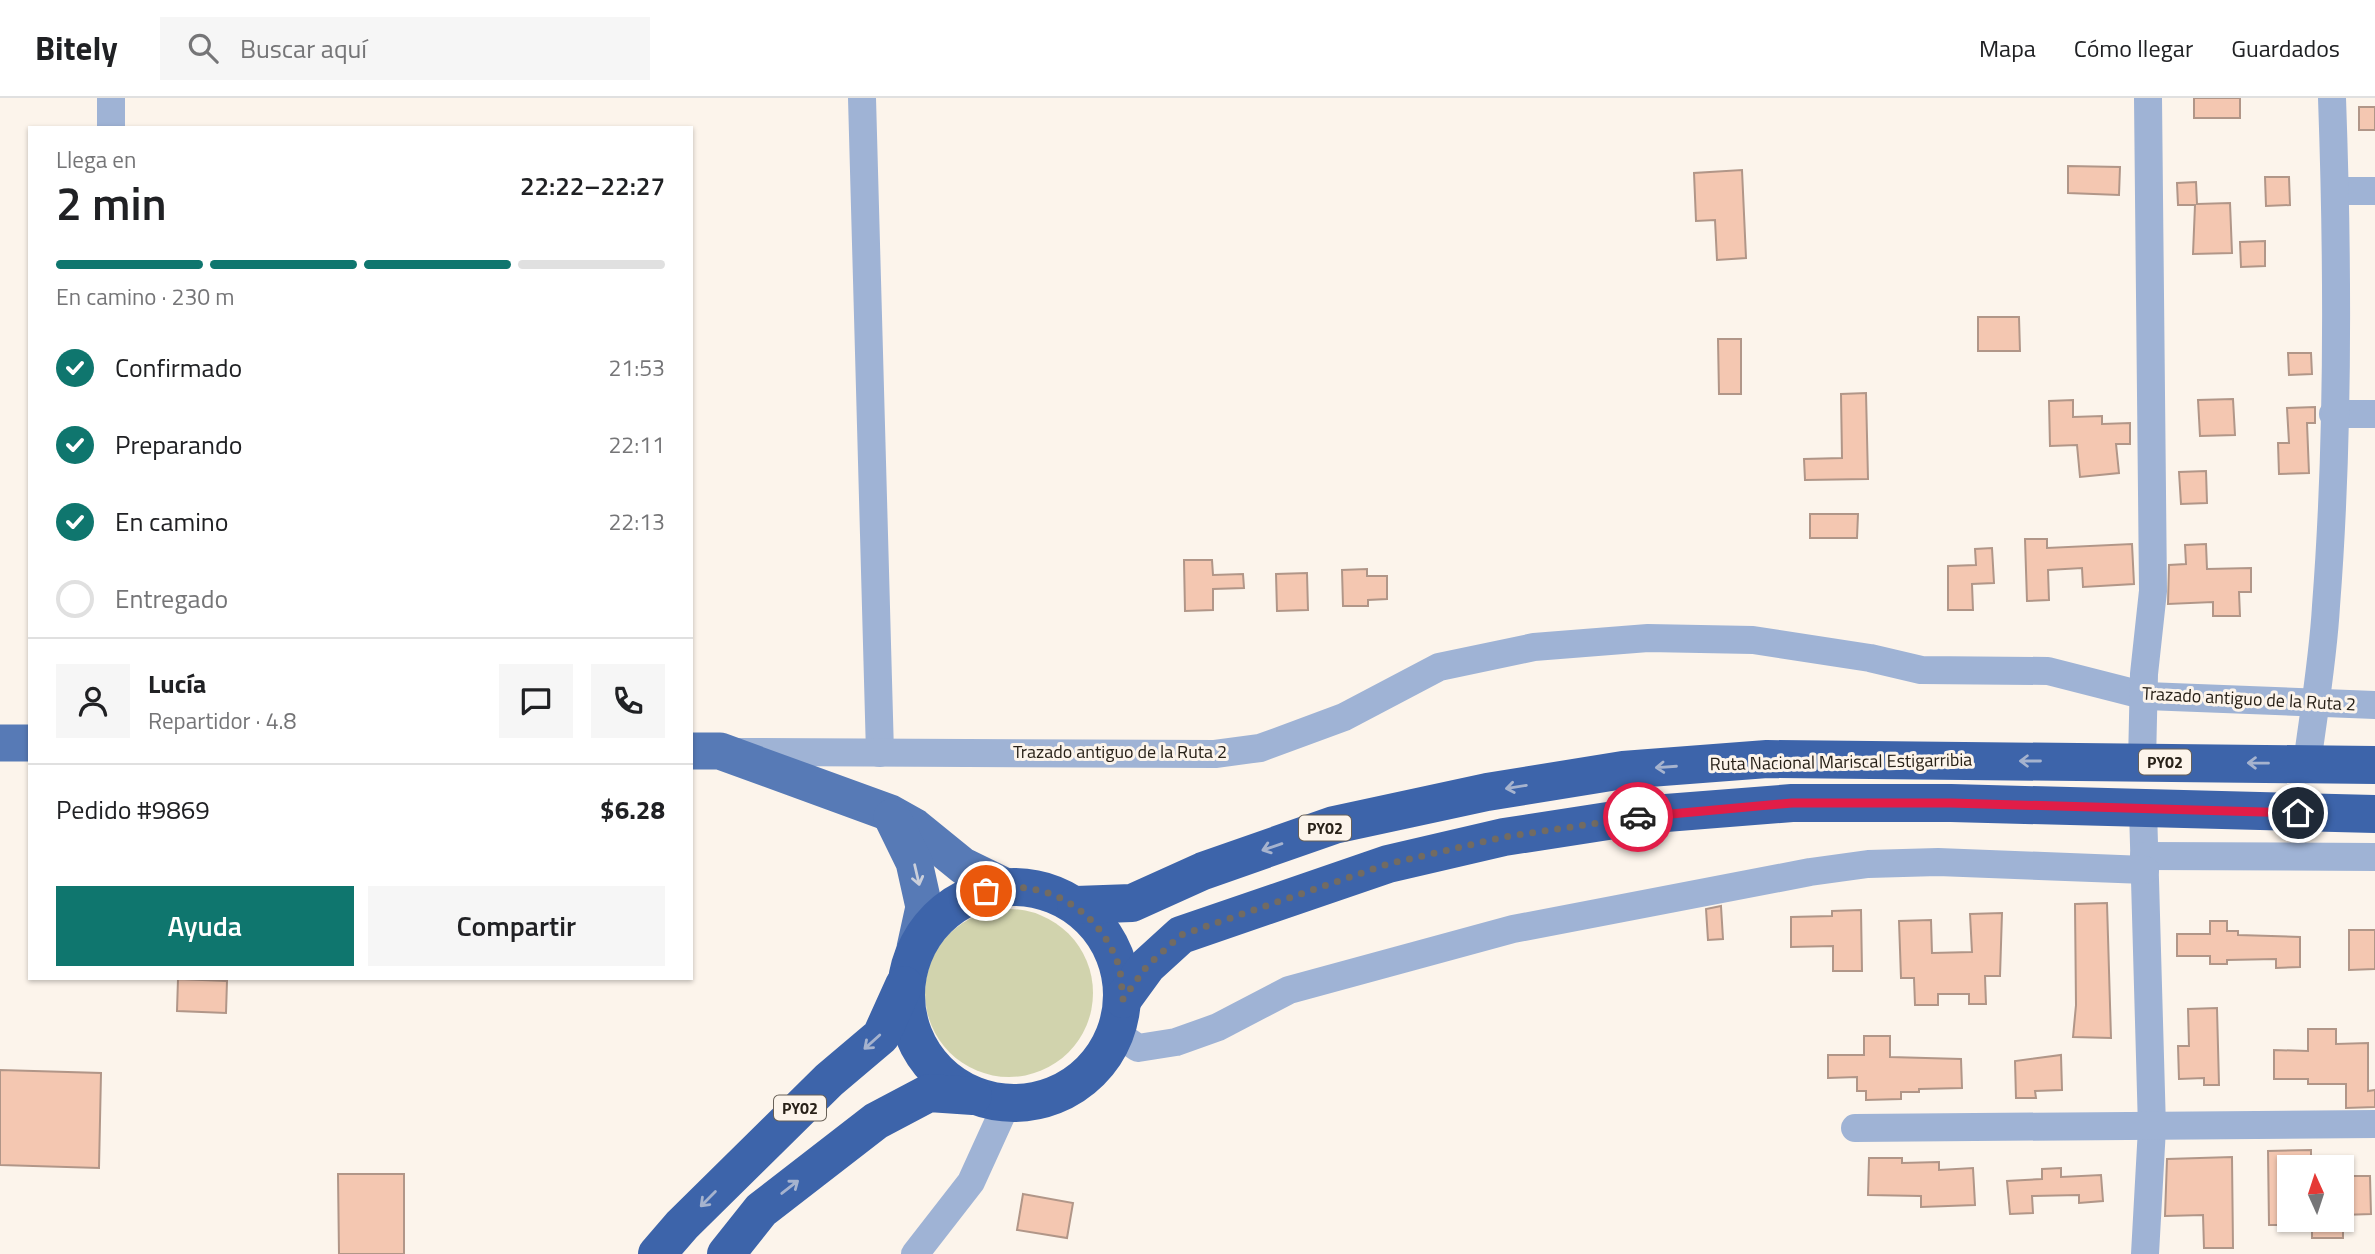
<!DOCTYPE html>
<html lang="es">
<meta charset="utf-8">
<style>
:root{--surface:#fff;--page:#f6f6f6;--text:#202124;--muted:#757577;--line:#e0e0e0;--accent:#0f766e}
body{margin:0;font-family:"Titillium Web",sans-serif;background:var(--page);color:var(--text);height:100vh;display:flex;flex-direction:column;font-size:26px;white-space:nowrap}
*{box-sizing:border-box;margin:0}
p{font-size:23px;color:var(--muted)}
.icon{flex:none;width:38px;height:38px;fill:none;stroke:currentColor;stroke-width:2;stroke-linecap:round;stroke-linejoin:round}
.map{position:relative;flex:1;overflow:hidden}
.drawer{position:absolute;left:28px;top:28px;width:665px;height:854px;display:flex;flex-direction:column;background:var(--surface);border-radius:0px;box-shadow:0 2px 5px #0004}
.drawer>*{flex:none}
.needle{width:46px;rotate:357deg}
.fabs{position:absolute;left:2277px;top:1057px;display:grid;gap:14px}
.fabs a{display:grid;place-items:center;width:77px;height:77px;border-radius:0px;background:var(--surface);box-shadow:0 2px 5px #0004;font-size:35px}
.pin{position:absolute;display:grid;place-items:center;width:60px;height:60px;color:#fff;margin:-30px;border:4px solid #fff;border-radius:50%;box-shadow:0 2px 7px #0007}
.courier{position:absolute;display:grid;place-items:center;width:70px;height:70px;margin:-35px;border:5px solid #e11d48;border-radius:50%;background:#fff;color:#222;box-shadow:0 2px 9px #0007}
.headline em{font-style:normal;font-weight:600}
.headline div{display:flex;flex-direction:column-reverse}
.headline{display:flex;align-items:center;justify-content:space-between;height:119px;padding:0 28px}
h1{font-size:46px;font-weight:600;line-height:52px}
.bar{display:grid;grid-template-columns:repeat(4,1fr);gap:10px 7px;align-content:center;height:84px;padding:0 28px}
.bar i{height:9px;border-radius:5px;background:var(--line)}
.bar .on{background:var(--accent)}
.bar p{grid-column:span 4}
.line{display:flex;align-items:center;gap:18px;padding:0 28px;border-top:2px solid var(--line)}
.line div{flex:1}
.round{display:grid;place-items:center;flex:none;width:74px;height:74px;border-radius:0px;background:var(--page)}
ol{padding:0 28px;list-style:none}
li{display:flex;align-items:center;gap:21px;height:77px}
li p{margin-inline-start:auto}
li .icon{padding:7px;border-radius:50%;background:var(--accent);color:#fff;stroke-width:4}
li:last-child{color:var(--muted)}
li i{width:38px;height:38px;border:4px solid var(--line);border-radius:50%}
.action{display:flex;gap:14px;margin-top:auto;padding:14px 28px}
.action a{flex:1;height:80px;border-radius:0px;background:var(--accent);color:#fff;font-size:28px;font-weight:600;line-height:80px;text-align:center}
.action a+a{background:var(--page);color:var(--text)}
header{display:flex;align-items:center;gap:42px;box-sizing:border-box;height:98px;padding:0 35px;background:var(--surface);border-bottom:2px solid var(--line)}
header strong{font-size:33px}
nav{display:flex;gap:38px;margin-inline-start:auto;font-size:24px}
.search{width:490px;height:63px;background:var(--page);display:flex;align-items:center;gap:18px;box-sizing:border-box;padding:0 24px;border-radius:0px;color:var(--muted);font-size:26px}
.map>svg:first-child{display:block}
.green{fill:#d1d3ad}
.building{fill:#f4c7b1;stroke:#b19688;stroke-width:2}
.lines{fill:none;stroke-linecap:round;stroke-linejoin:round}
.minor{stroke:#9fb3d5;stroke-width:28}
.major{stroke:#577ab6;stroke-width:37}
.highway{stroke:#3d64aa;stroke-width:38}
.oneway{stroke:#a6b3ce}
.oneway2{stroke:#cacfdb}
.done{stroke:#726b62;stroke-width:7;stroke-dasharray:0 12.6}
.route{stroke:#e11d48;stroke-width:9}
.labels{text-anchor:middle;stroke-width:6;stroke-linejoin:round;paint-order:stroke}
.shield{fill:#fcf4eb;stroke:#686057;stroke-width:2}
.shield-label{font-size:16px;font-weight:bold;fill:#282118}
.street-label{font-size:18px;fill:#282118;stroke:#fcf4eb}
</style>
<header>
<strong>Bitely</strong>
<div class="search"><svg class="icon" aria-label="search" viewBox="0 0 24 24"><circle cx="10" cy="10" r="6"/><path d="M15 15l6 6"/></svg>Buscar aquí</div>
<nav><a>Mapa</a><a>Cómo llegar</a><a>Guardados</a></nav>
</header>
<div class="map">
<svg width="2375" height="1156" viewBox="0 0 2375 1156">
<rect width="100%" height="100%" fill="#fcf4eb"/>
<!-- green -->
<circle class="green" cx="1009" cy="895" r="84"/>
<!-- building -->
<g class="building">
<rect x="2194" y="0" width="46" height="20"/>
<rect x="2359" y="9" width="16" height="23"/>
<path d="M2068,68L2120,69L2119,97L2068,95Z"/>
<path d="M1742,72L1746,160L1717,162L1715,122L1696,123L1694,75Z"/>
<path d="M2265,79H2289L2290,107L2266,108Z"/>
<path d="M2196,84L2197,106L2230,105L2232,155L2193,156L2195,107H2178L2177,85Z"/>
<path d="M2265,143V168L2241,169L2240,144Z"/>
<path d="M1978,219H2019L2020,253H1978Z"/>
<path d="M1718,241H1741V296H1719Z"/>
<path d="M2288,255H2311L2312,276L2289,277Z"/>
<path d="M1866,295L1868,381L1805,382L1804,361L1842,360L1841,296Z"/>
<path d="M2233,301L2235,337L2200,338L2198,302Z"/>
<path d="M2073,302V319L2102,318V326L2130,325V346H2116L2119,375L2080,379L2077,347L2050,348L2049,303Z"/>
<path d="M2315,309V325H2307L2309,375L2279,376L2278,345H2289L2287,310Z"/>
<path d="M2206,373L2207,405L2181,406L2179,374Z"/>
<path d="M1810,416H1858L1857,440H1810Z"/>
<path d="M2025,441H2047V450L2132,446L2134,486L2083,489L2082,470L2048,472L2049,502L2027,503Z"/>
<path d="M2206,446L2207,471L2251,470V494H2239L2240,518H2213V504L2168,506L2169,467L2186,466L2185,447Z"/>
<path d="M1992,450L1994,485L1972,486L1973,512H1948V468L1976,467L1975,451Z"/>
<path d="M1184,462H1212L1213,477L1243,476L1244,490L1213,491V512L1185,513Z"/>
<path d="M1367,471V478H1387V501L1368,502V508H1343L1342,472Z"/>
<path d="M1307,475L1308,512L1277,513L1276,476Z"/>
<path d="M2107,805L2111,940L2073,939L2076,907L2075,806Z"/>
<path d="M1721,808L1723,841L1708,842L1706,811Z"/>
<path d="M1861,812L1862,873H1833V848L1791,849V819L1832,818V813Z"/>
<path d="M2002,815L2000,878H1985L1986,906H1969V896H1938V907H1915L1914,880H1901L1899,823L1931,822L1932,855L1972,854L1970,816Z"/>
<path d="M2210,823H2227V833H2238V837L2300,839V869L2276,870V861L2227,862V866H2210V858H2177V836H2210Z"/>
<path d="M2349,832H2375V871L2349,872Z"/>
<path d="M178,881L227,883L226,915L177,913Z"/>
<path d="M2217,910L2219,987H2204V980L2179,981L2178,948H2189L2188,911Z"/>
<path d="M2308,931H2336V946L2368,945V993L2375,992V1009L2346,1010V986H2308V981H2274V952L2308,953Z"/>
<path d="M1864,938H1890V959L1961,961L1962,990L1919,991V994H1901V1001L1866,1002V993H1857V979L1828,980V957H1864Z"/>
<path d="M2061,957L2062,992L2035,993L2036,1000H2016L2015,963Z"/>
<path d="M0,972L101,975L99,1070L0,1067Z"/>
<path d="M2311,1052V1069H2289V1127H2269L2268,1053Z"/>
<path d="M2232,1059L2233,1150H2204L2203,1117L2165,1118L2167,1061Z"/>
<path d="M1869,1060H1902V1065L1939,1064V1072L1973,1070L1975,1107L1921,1109V1098L1868,1097Z"/>
<path d="M2061,1070V1079L2101,1077L2103,1103L2079,1105V1097L2032,1098L2033,1115L2010,1116L2007,1083L2042,1081V1071Z"/>
<path d="M338,1076H404V1156H339Z"/>
<path d="M2342,1078H2370L2371,1116L2342,1117Z"/>
<path d="M1023,1096L1073,1105L1067,1140L1017,1132Z"/>
<rect x="2312" y="1122" width="31" height="18"/>
</g>
<g class="lines">
<!-- minor -->
<g class="minor">
<path d="M111,0V30"/>
<path d="M862,0L880,655"/>
<path d="M2335,93H2375"/>
<path d="M2333,316H2375"/>
<path d="M739,654L1215,656L1260,650L1344,619L1439,569L1534,549L1648,540L1753,542L1870,560L1921,572L2048,573L2146,598L2375,607"/>
<path d="M2142,664L2144,576L2153,493L2148,0"/>
<path d="M2307,666C2314,613 2323,561 2326,508C2339,340 2338,168 2332,0"/>
<path d="M2143,711L2152,1030L2145,1156"/>
<path d="M2144,758L2375,759"/>
<path d="M1116,935L1138,950L1176,944L1218,929L1289,892L1513,831L1810,774L1868,766L1938,764L2145,772"/>
<path d="M1855,1030L2375,1026"/>
<path d="M915,1156L971,1084L1007,1005"/>
</g>
<!-- major -->
<g class="major">
<path d="M0,645H30"/>
<path d="M691,653H720L890,715L915,729L963,768L1004,788"/>
<path d="M892,719L914,764L924,809L915,850"/>
</g>
<!-- highway -->
<g class="highway">
<circle cx="1014" cy="897" r="108"/>
<path d="M1076,807L1132,805L1203,773L1334,727L1487,694L1623,672L1767,661L2375,667"/>
<path d="M1123,901L1147,868L1181,837L1388,766L1504,739L1653,716L1792,705H1951L2375,716"/>
<path d="M657,1156L682,1127L829,982L881,938L904,887"/>
<path d="M726,1156L761,1112L876,1023L929,995L973,998"/>
</g>
</g>
<!-- one-way arrows -->
<defs><path id="oneway-shaft" d="M-6 0H5M1.5-3L5.5 0L1.5 3" fill="none" stroke-width="1.6" stroke-linecap="round" stroke-linejoin="round" transform="scale(1.75)"/></defs>
<g class="oneway">
<use href="#oneway-shaft" transform="translate(2030 663) rotate(-180)"/>
<use href="#oneway-shaft" transform="translate(2258 665) rotate(-179)"/>
<use href="#oneway-shaft" transform="translate(1666 669) rotate(176)"/>
<use href="#oneway-shaft" transform="translate(1516 689) rotate(171)"/>
<use href="#oneway-shaft" transform="translate(1272 749) rotate(161)"/>
<use href="#oneway-shaft" transform="translate(872 944) rotate(138)"/>
<use href="#oneway-shaft" transform="translate(790 1089) rotate(-38)"/>
<use href="#oneway-shaft" transform="translate(708 1101) rotate(135)"/>
</g>
<use class="oneway2" href="#oneway-shaft" transform="translate(917 777) rotate(77)"/>
<g class="lines">
<!-- done -->
<path class="done" d="M986,793C1042,778 1097,810 1117,863C1122,874 1121,889 1123,901L1147,868L1181,837L1388,766L1504,739L1638,719"/>
<!-- route -->
<path class="route" d="M1638,719L1792,705H1951L2298,715"/>
</g>
<g class="labels">
<!-- shield labels -->
<g class="shield">
<rect x="2139" y="651.5" width="52" height="25" rx="5"/>
<rect x="1299" y="717.5" width="52" height="25" rx="5"/>
<rect x="774" y="997.5" width="52" height="25" rx="5"/>
</g>
<g class="shield-label">
<text x="2165" y="670">PY02</text>
<text x="1325" y="736">PY02</text>
<text x="800" y="1016">PY02</text>
</g>
<!-- street labels -->
<g class="street-label">
<text transform="translate(2249 601) rotate(3)" y="6">Trazado antiguo de la Ruta 2</text>
<text x="1120" y="660">Trazado antiguo de la Ruta 2</text>
<text transform="translate(1841 664) rotate(-1)" y="6">Ruta Nacional Mariscal Estigarribia</text>
</g>
</g>
</svg>
<div class="fabs">
<a><svg class="needle" viewBox="-14 -14 28 28"><path d="M0-13l5 13h-10z" fill="#e53935"/><path d="M0 13l5-13h-10z" fill="#757577"/></svg></a>
</div>
<div class="pin" style="left:986px;top:793px;background:#ea580c"><svg class="icon" aria-label="bag" viewBox="0 0 24 24"><path d="M5 8h14l-1 12H6zM9 8a3 3 0 0 1 6 0"/></svg></div>
<div class="pin" style="left:2298px;top:715px;background:#1f2937"><svg class="icon" aria-label="home" viewBox="0 0 24 24"><path d="M3 11l9-7 9 7M6 9v11h12V9"/></svg></div>
<div class="courier" style="left:1638px;top:719px"><svg class="icon" aria-label="car" viewBox="0 0 24 24"><path d="M5 17H2v-5l4-1 3-4h7l3 4 3 1v5h-3M9 17h6M6 11h13"/><circle cx="7" cy="17" r="2"/><circle cx="17" cy="17" r="2"/></svg></div>
<section class="drawer">
<div class="headline"><div><h1>2 min</h1><p>Llega en</p></div><em>22:22–22:27</em></div>
<div class="bar"><i class="on"></i><i class="on"></i><i class="on"></i><i></i><p>En camino · 230 m</p></div>
<ol>
<li><svg class="icon" aria-label="check" viewBox="0 0 24 24"><path d="M5 12l5 5 9-10"/></svg>Confirmado<p>21:53</p></li>
<li><svg class="icon" aria-label="check" viewBox="0 0 24 24"><path d="M5 12l5 5 9-10"/></svg>Preparando<p>22:11</p></li>
<li><svg class="icon" aria-label="check" viewBox="0 0 24 24"><path d="M5 12l5 5 9-10"/></svg>En camino<p>22:13</p></li>
<li><i></i>Entregado</li>
</ol>
<div class="line" style="height:126px"><a class="round"><svg class="icon" aria-label="person" viewBox="0 0 24 24"><circle cx="12" cy="8" r="4"/><path d="M4 21q1-7 8-7t8 7"/></svg></a><div><b>Lucía</b><p>Repartidor · 4.8</p></div><a class="round"><svg class="icon" aria-label="chat" viewBox="0 0 24 24"><path d="M4 5h16v11H9l-5 4z"/></svg></a><a class="round"><svg class="icon" aria-label="phone" viewBox="0 0 24 24"><path d="M5 4h4l2 5-3 2q2 4 5 5l2-3 5 2v4C11 20 4 13 5 4z"/></svg></a></div>
<div class="line" style="height:91px"><div>Pedido #9869</div><b>$6.28</b></div>
<div class="action"><a>Ayuda</a><a>Compartir</a></div>
</section>
</div>
